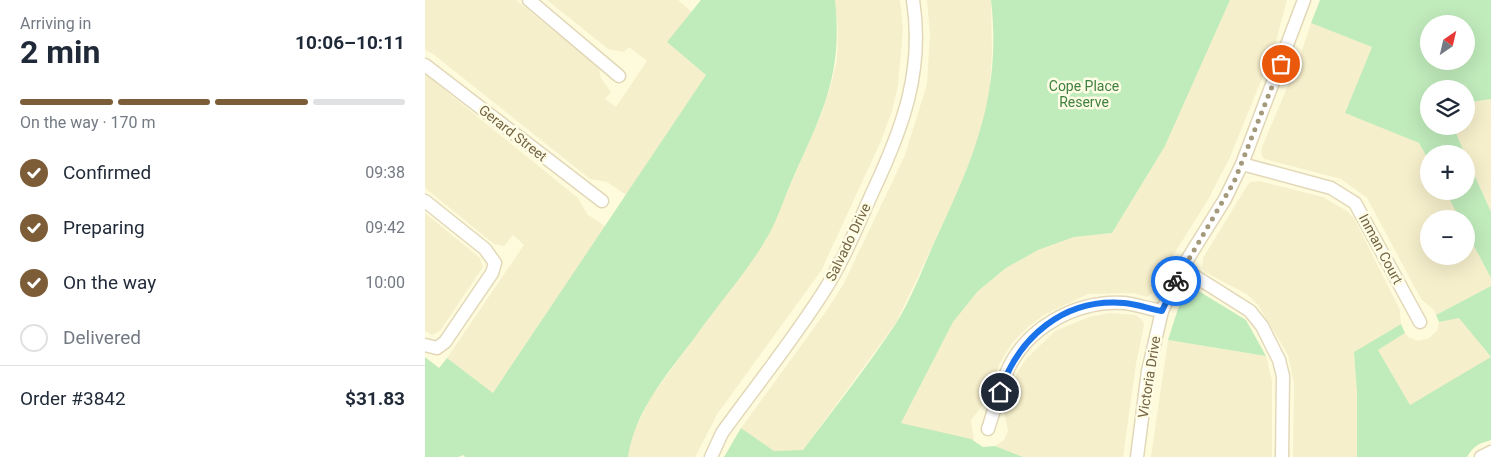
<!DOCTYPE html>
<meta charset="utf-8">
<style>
:root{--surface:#fff;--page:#f2f2f3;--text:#1f2937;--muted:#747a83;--line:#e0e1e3;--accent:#7d5c38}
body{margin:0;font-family:Roboto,sans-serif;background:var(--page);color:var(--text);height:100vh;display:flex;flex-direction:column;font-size:19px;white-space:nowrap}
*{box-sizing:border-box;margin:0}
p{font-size:16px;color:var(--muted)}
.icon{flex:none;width:28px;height:28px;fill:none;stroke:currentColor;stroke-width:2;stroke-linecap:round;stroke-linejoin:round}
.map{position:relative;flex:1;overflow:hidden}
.drawer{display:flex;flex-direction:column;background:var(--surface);width:425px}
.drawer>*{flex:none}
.needle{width:32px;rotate:34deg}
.fabs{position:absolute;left:995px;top:15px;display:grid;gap:10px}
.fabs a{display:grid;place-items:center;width:55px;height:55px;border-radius:50%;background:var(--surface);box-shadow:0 5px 20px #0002;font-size:25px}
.pin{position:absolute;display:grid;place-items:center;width:42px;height:42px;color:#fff;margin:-21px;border:2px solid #fff;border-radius:50%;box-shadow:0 1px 5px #0007}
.courier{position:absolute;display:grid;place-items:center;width:50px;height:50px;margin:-25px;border:4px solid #1a73e8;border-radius:50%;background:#fff;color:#222;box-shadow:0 1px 6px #0007}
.headline em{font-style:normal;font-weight:700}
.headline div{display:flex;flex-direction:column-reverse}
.headline{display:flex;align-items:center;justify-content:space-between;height:85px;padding:0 20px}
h1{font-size:32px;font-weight:700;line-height:38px}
.bar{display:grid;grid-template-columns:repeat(4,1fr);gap:8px 5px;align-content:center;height:60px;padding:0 20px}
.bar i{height:6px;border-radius:4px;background:var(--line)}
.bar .active{background:var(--accent)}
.bar p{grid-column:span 4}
.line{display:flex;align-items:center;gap:12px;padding:0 20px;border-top:1px solid var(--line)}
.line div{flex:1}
ol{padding:0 20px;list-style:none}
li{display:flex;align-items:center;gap:15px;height:55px}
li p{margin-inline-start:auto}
li .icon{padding:5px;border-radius:50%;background:var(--accent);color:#fff;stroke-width:4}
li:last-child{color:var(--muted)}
li i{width:28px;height:28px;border:2px solid var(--line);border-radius:50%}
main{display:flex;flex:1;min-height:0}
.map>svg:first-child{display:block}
.residential{fill:#f6efcb}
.green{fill:#c0ebbb;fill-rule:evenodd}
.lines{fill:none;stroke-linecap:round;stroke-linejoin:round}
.minor-casing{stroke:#e2d8b9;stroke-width:15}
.minor{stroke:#fff;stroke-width:12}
.done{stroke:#a4997a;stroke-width:5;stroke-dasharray:0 9}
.route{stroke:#1a73e8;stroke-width:6}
.labels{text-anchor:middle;stroke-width:5;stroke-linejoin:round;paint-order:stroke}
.park-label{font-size:14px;fill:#3f813f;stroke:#fffde5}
.street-label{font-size:14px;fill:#746444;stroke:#fffde5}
</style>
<main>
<section class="drawer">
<div class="headline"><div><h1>2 min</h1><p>Arriving in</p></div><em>10:06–10:11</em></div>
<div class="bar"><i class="active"></i><i class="active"></i><i class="active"></i><i></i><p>On the way · 170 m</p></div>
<ol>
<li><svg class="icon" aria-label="check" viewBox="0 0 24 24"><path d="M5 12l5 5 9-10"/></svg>Confirmed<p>09:38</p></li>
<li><svg class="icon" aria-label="check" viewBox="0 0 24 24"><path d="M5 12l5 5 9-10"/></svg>Preparing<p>09:42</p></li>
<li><svg class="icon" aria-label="check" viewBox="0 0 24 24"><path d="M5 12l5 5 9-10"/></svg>On the way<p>10:00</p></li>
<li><i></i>Delivered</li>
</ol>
<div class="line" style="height:65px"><div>Order #3842</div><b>$31.83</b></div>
</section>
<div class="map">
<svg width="1066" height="457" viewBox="0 0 1066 457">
<rect width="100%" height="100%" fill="#fefbdd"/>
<!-- residential -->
<g class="residential">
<path d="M0,0H91L174,68L176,78L186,92L180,99L191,107L222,61L204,47L199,52L183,49L122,0H253L267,12L242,42L281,75L201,195L182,182L165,179L8,54L0,50Z"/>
<path d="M410,0H475L478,29L473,86L467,111L456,141L396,271L293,413L270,457H203L206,437L226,397L341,240L396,115L405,88L412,60L413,30Z"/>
<path d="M502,0H566L567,52L565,89L558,126L531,196L471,323L378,450L349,451L316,428L402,310L419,283L480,155L502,84L505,34Z"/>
<path d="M805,0H862L849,49L805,157L784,198L741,267L732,290L722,297L708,293L663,294L619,315L603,327L587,343L574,365L560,402L546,420L549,441L476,423L528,322L553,291L581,268L613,250L649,237L687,233L740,146Z"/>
<path d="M886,23L947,47L920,113L994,143L1004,161V191H1020L1035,219H1004V256H1041V231L1066,278V286L1011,315L1009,310L996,299L942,198L916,179L839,159L836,154L837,147L874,59Z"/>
<path d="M0,74L153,198L162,214L180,226L68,393L22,358L99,245L88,235L79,246L69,244L0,188Z"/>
<path d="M1066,99V212L1028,126H1041V103Z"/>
<path d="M834,181L898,197L922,211L929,218L975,310L976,324L929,352L932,392V457H868L869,383L863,355L833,305L823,295L780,272L777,267L778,258L822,186L825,182Z"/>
<path d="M0,213L55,258L58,267L15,331L7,335L0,331Z"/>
<path d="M685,313L711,315L718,321L719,325L711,364L698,457H598L570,446L579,440L583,431L579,412L591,374L601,359L630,331L664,317Z"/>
<path d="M1034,317L1066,358L985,405L953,350L980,333L983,337L993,341L1004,338L1012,331L1014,322Z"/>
<path d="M743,340L841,356L847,380V457H726Z"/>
</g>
<!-- green -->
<g class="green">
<path d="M276,0H410C418,74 398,112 368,178C359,198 352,222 340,241C321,273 295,302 273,333C245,371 210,409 203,457H40L39,455L33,457H0V357L14,368L22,358L68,393L281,75L242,42Z"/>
<path d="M566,0H805L740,146L687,233L649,237L613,250L581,268L553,291L528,322L476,423L546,439L558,447L570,446L598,457H299L316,428L349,451L378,450C409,409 441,368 470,325C486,300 497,270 509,243C548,160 577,95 566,0Z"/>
<path d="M895,0H1066V99L1041,103V89H1004V126H1028L1040,154H1004V161L994,143L920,113L947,47L886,23ZM1004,24H1041V61H1004Z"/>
<path d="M1041,156L1066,212V278L1041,231V219H1035L1020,191H1041Z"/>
<path d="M1066,286V357L1034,318L1014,322L1011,315Z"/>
<path d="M767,287L821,320L841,356L743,340L758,293Z"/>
<path d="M976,324L980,333L953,350L985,405L1066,357V440C1055,443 1048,446 1042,457H932V392L929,352Z"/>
</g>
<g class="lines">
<!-- minor casing -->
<g class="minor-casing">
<g id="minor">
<path d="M104,0L194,76"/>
<path d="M0,65L177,201"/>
<path d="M817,164L906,188L930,203L995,322"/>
<path d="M0,201L60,249L70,263L67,273L20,342L12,348L0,345"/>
<path d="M757,268L825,311L837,326L854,360L858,376L857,457"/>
<path d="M563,429C569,411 574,392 581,374C599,329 650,300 699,303C711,304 724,309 737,311"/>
<path d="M286,457L297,433C331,386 368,340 399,291C419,260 433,224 449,189C478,127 499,70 488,0"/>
<path d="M712,457L723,371L737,311L757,268L800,199L817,164L879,0"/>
<path d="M1056,457L1066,452"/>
</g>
</g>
<!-- minor -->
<use href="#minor" class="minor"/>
</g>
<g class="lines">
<!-- done -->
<path class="done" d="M751,281L809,182L856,64"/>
<!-- route -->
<path class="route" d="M575,392C593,337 639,298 699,303C712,304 725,309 737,311L751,281"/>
</g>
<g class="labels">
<!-- park labels -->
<g class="park-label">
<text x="659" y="91">Cope Place<tspan x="659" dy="16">Reserve</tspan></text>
</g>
<!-- street labels -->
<g class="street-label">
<text transform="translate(88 133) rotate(38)" y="5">Gerard Street</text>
<text transform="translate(423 242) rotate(-64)" y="5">Salvado Drive</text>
<text transform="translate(956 249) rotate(62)" y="5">Inman Court</text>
<text transform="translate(724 377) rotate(-81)" y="5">Victoria Drive</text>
</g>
</g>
</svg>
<div class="fabs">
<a><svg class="needle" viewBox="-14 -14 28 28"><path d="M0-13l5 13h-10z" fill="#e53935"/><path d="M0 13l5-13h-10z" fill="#747a83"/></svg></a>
<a><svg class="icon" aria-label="layers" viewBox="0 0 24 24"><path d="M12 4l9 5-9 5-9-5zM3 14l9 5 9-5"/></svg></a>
<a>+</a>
<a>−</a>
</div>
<div class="pin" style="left:856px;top:64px;background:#ea580c"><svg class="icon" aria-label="bag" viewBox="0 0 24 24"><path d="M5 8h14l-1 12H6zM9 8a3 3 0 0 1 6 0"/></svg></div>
<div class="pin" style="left:575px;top:392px;background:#1f2937"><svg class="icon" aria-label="home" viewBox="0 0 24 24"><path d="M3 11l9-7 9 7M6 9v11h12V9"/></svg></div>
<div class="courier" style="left:751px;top:281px"><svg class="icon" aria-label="bike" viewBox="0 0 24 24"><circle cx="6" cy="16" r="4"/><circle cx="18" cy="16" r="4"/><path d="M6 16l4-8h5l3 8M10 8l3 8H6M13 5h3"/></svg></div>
</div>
</main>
